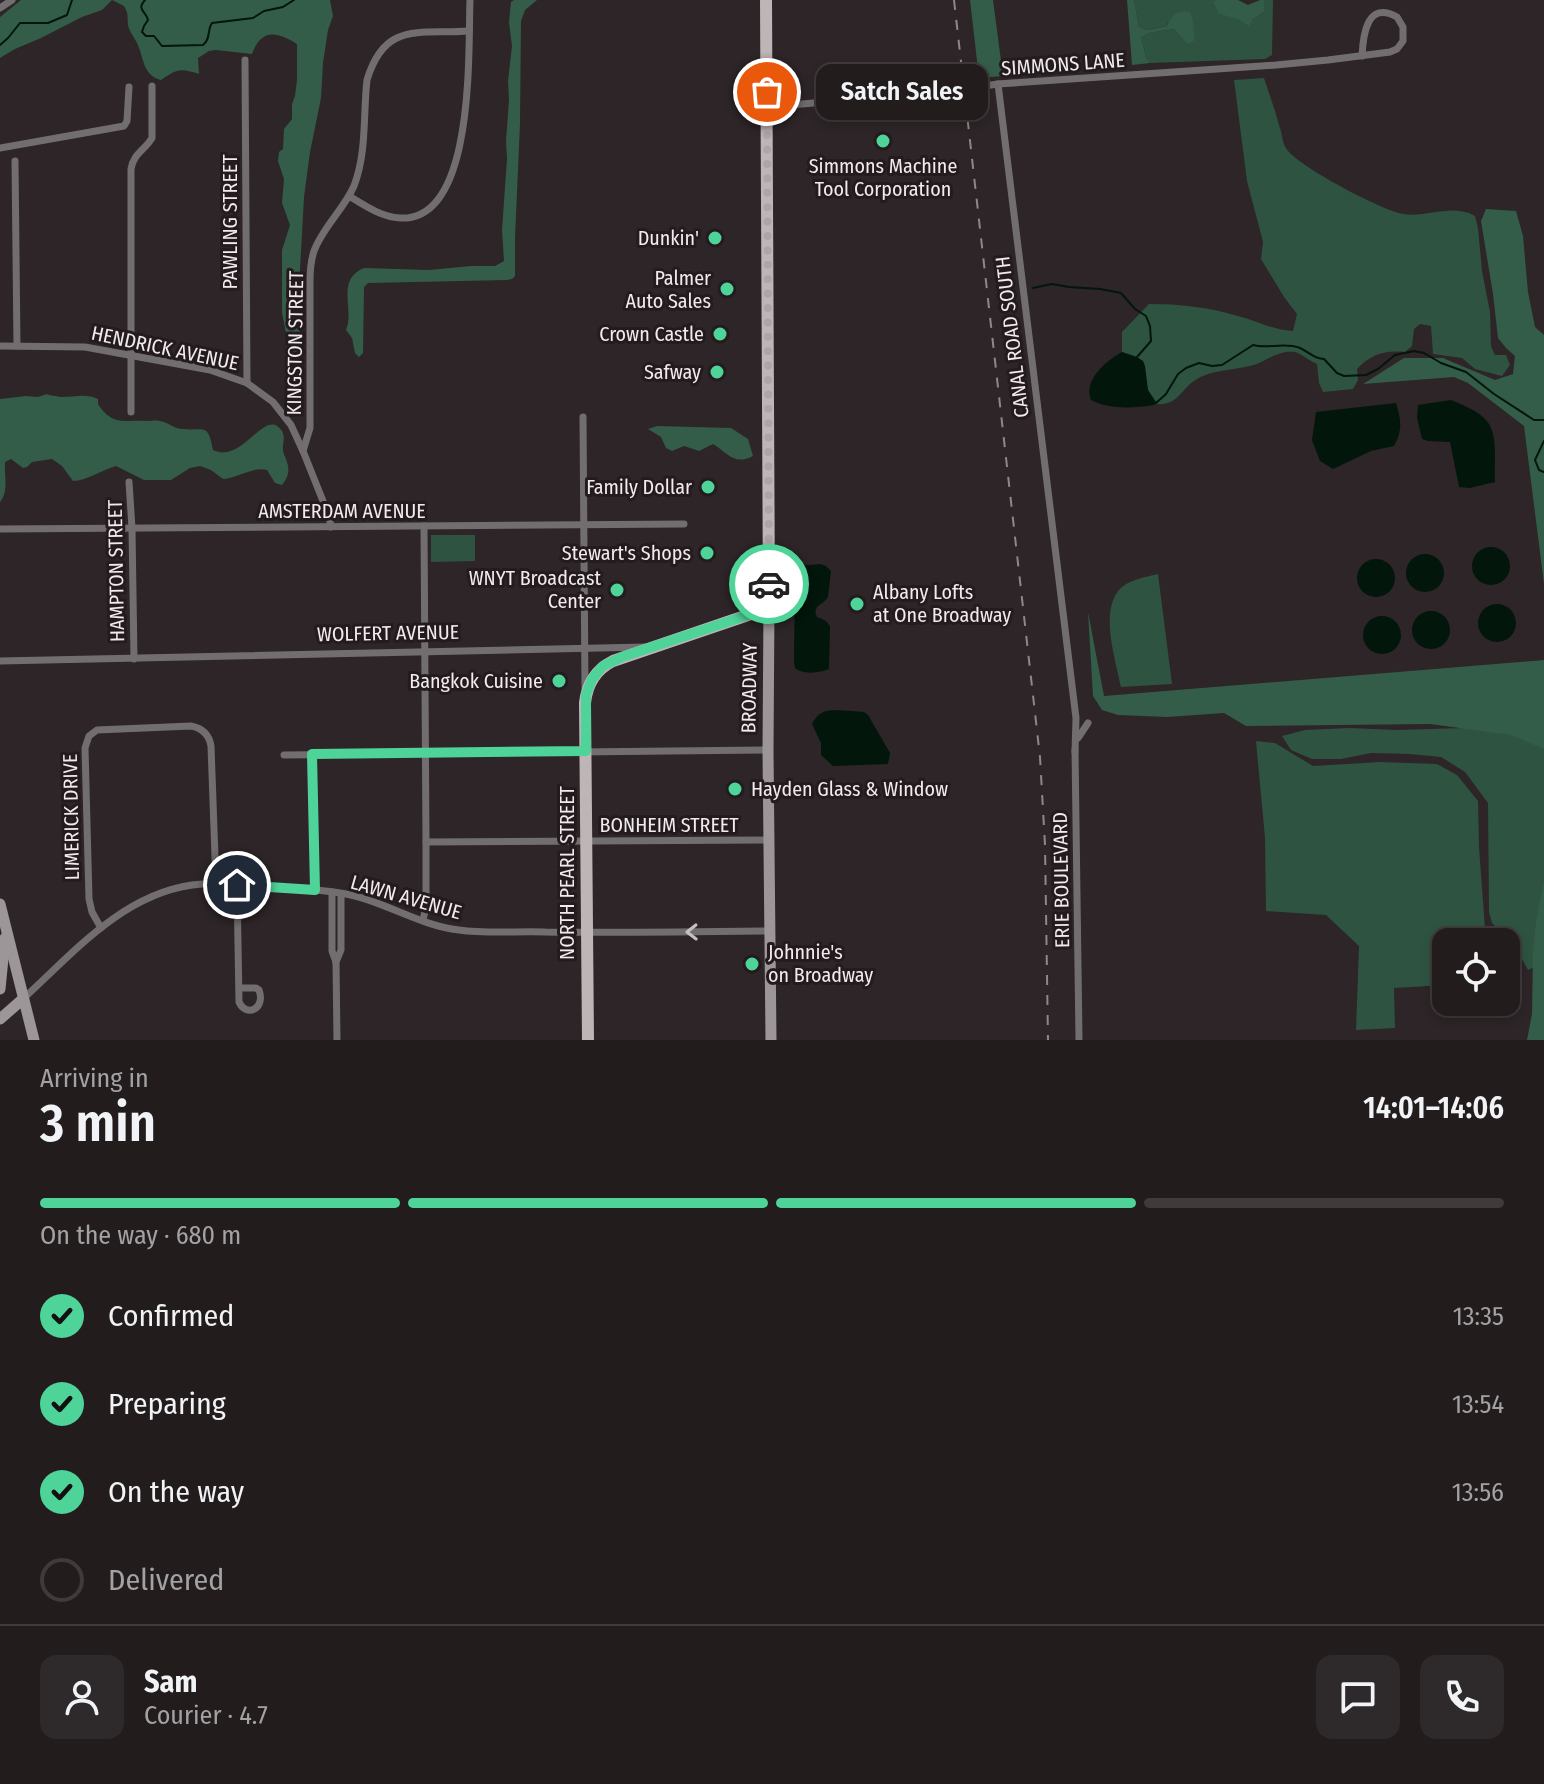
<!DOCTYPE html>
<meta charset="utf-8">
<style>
:root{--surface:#221c1d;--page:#2e292a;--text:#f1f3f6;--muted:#a2a1a4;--line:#3f3a3b;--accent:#4ed399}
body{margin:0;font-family:"Fira Sans Condensed",sans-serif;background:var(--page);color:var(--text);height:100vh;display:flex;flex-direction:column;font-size:30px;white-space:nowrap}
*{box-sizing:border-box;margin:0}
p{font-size:26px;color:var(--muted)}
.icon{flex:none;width:44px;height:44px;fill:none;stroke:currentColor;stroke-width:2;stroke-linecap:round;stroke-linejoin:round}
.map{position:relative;height:1040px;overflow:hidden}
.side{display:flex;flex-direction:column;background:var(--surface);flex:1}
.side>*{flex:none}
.buttons{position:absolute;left:1432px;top:928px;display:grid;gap:16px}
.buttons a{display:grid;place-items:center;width:88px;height:88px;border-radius:16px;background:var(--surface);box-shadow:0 4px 12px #0003,0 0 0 2px var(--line);font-size:40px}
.pin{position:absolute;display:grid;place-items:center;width:68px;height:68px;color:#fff;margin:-34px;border:4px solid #fff;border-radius:50%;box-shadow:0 2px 8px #0007}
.courier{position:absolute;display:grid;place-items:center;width:80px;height:80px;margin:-40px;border:6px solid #4ed399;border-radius:50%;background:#fff;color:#222;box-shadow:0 2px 10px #0007}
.bubble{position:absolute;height:56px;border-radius:16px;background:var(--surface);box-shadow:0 4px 12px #0003,0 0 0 2px var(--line);font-size:26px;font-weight:600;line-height:56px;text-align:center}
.overview em{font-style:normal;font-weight:600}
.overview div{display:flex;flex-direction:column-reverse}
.overview{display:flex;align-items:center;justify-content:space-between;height:136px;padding:0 40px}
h1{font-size:52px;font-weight:600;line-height:60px}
.bar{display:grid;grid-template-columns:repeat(4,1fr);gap:12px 8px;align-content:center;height:96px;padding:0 40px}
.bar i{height:10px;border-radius:6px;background:var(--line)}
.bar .on{background:var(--accent)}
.bar p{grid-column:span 4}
.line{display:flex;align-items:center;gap:20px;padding:0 40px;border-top:2px solid var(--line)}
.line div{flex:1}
.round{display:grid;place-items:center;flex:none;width:84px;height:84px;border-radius:16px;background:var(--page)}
ol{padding:0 40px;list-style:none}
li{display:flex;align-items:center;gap:24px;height:88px}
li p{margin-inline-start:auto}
li .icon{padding:8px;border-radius:50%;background:var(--accent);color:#111;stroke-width:4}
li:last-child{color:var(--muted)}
li i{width:44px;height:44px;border:4px solid var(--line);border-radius:50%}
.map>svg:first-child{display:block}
.green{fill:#2e5341}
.forest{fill:#335d48}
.water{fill:#02160c}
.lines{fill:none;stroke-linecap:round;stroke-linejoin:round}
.stream{stroke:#02160c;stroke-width:2}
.street{stroke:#726e6f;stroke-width:7}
.secondary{stroke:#9d9698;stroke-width:11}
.primary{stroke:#beb5b7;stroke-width:12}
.rail{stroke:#8f888a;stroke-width:2;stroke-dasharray:10 10;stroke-linecap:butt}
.oneway{stroke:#c5bfc1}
.done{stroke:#aca6a8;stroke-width:8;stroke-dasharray:0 14.4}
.route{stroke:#4ed399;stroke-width:10}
.poi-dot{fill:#4ed399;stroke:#231b1d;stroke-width:3}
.labels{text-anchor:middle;stroke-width:6;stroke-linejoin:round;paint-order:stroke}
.street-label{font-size:20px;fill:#f1ebed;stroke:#231b1d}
.poi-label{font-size:20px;fill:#f1ebed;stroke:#231b1d;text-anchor:end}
</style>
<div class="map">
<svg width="1544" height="1040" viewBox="0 0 1544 1040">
<rect width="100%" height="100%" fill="#2d2527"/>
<!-- green -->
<g class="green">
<path d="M1134,0H1217L1214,3L1219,14L1252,20L1264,12V0H1273L1272,55L1265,59L1150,63L1146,57L1141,37L1149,33L1174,29L1186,43H1190L1168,22L1167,26L1148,30L1139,27Z"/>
<path d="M1264,78C1269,94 1275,109 1279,125C1282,132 1282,142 1286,148C1295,165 1383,211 1403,214C1427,218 1452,203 1475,216L1478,228L1482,271L1490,312L1491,346L1495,355H1506L1510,365L1502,376L1475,369L1462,358L1433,354L1431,326L1420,324L1414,329L1412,346L1405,352C1385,350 1371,354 1357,369L1358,380L1353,389L1323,392L1319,383L1317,364C1310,361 1302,354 1295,352C1281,350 1270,358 1259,363C1239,371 1216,368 1197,379C1181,388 1179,406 1156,404C1154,398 1148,394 1147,387C1142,361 1150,362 1122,352V332L1149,304C1180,304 1208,307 1238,316C1257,321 1273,330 1293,331L1297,314L1284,297L1261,259L1263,242L1247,181L1234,80Z"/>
<path d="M431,535H475V561L431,562Z"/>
<path d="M1158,574L1172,684L1121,687C1116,660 1098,608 1122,587C1132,579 1146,577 1158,574Z"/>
<path d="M1544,721V963L1528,970L1517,950L1492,923L1489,912L1488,803L1465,772L1441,757L1410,754L1371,753L1341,759H1312L1291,750L1282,736L1305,730L1349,728L1397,730L1498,727Z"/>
<path d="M1256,741L1275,743L1313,766L1380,762L1437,764L1457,775L1478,801L1479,847L1486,942H1446V985L1394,988L1395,1028L1356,1030L1359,946L1326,915L1266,911L1265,838Z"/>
</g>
<!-- forest -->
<g class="forest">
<path d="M21,0H330L333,16L328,30L323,63L321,98L310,152L304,197L300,270V367H296L287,360L285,355L287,338L282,313V250L290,225L282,203L284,179L278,161L279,152L283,149L284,129L292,119V104L295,96L297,80V44C276,31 261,29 252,54L216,50L209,51L198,58L199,74C179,68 178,69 161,80C142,75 144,57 137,43C134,37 129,31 128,25C127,15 129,15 124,6L112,0L102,10L82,17L41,38L15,49L0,58V17Z"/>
<path d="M514,0H537L525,10L521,21L520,124L515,238V276L512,279L507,280L368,283L364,287L363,353L359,357L355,353L352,338L346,330C355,310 335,280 364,268L429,270L471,266H495L504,261L502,230L507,159L506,141L509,100L508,81L512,46L509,22L511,2Z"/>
<path d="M970,0H993L1003,76L979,78Z"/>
<path d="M1127,0H1134L1139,27L1148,30L1167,26C1171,15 1178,10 1190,12C1194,20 1193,30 1195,40L1190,43H1186L1174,29L1149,33L1141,37L1146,57L1150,63L1132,65Z"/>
<path d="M1217,0H1238L1248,5L1260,0H1264V12L1252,20L1249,26L1238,19L1219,14L1213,2Z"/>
<path d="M1486,209L1516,211L1523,236L1528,292L1535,327L1544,335V584L1524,426L1468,383L1454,377L1363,384L1404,358H1443L1495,380L1513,374L1515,356L1506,348L1498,338L1493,294L1481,221Z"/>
<path d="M47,394C47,395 61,397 62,397C74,397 87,393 98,399V404C112,426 124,420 147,421C151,421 155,420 160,421C168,422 174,429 183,429C205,431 208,423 213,450C243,465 265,405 282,431C286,439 282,443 283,450C283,453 286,458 287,462C290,471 288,478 282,485L275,483L267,470C253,466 238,478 223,479L211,470L200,466L190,468L171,480H144L116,466C102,470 86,481 73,481L62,466L52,459L32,462L27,467L23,468L11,459L5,462C4,475 9,491 0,502V399L26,396L38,397Z"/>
<path d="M657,426L731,428L748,439L753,456C734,466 728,453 713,444L699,451L684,446L672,451L666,448L661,437L648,429Z"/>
<path d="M1088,612L1104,696L1544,660V749L1511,735L1430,724L1246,726L1224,713L1167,717L1118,715L1102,710L1093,696Z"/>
<path d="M1544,880V1040H1527L1532,1014L1533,954L1536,922Z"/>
</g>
<!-- water -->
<g class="water">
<path d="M1122,352L1137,357L1143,361L1145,366L1148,390L1156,402L1154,405C1134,408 1110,410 1091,400C1083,380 1106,361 1122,352Z"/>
<path d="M1451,400C1463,405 1482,412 1489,424C1498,439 1494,465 1495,482L1470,488L1459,487L1450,442L1428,441L1422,439L1417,418L1418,405Z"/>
<path d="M1396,403C1401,420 1403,430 1394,446L1371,451L1333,469L1320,461L1312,440L1316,412Z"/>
<circle cx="1491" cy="566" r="19"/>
<circle cx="1425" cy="573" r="19"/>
<circle cx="1376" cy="578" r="19"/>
<path d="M820,564L826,566L831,571L828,597C823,606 812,604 817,617L826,621L830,626L829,666V669C820,673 803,675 795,668L794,661L795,570L801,566Z"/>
<circle cx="1497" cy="623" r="19"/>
<circle cx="1431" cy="630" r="19"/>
<circle cx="1382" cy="635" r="19"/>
<path d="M852,711L864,712L868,715L890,753L888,764L833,766L821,755V743L812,724C821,706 834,711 852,711Z"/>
</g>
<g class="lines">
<!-- stream -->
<g class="stream">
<path d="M145,0C136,10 146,11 148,20L144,26L142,32L146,36H154L162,46L203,45C211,39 207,30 212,23L253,18L264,11L283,7L294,0"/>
<path d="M0,45L8,38L20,23H48L67,15L72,0"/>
<path d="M1033,288L1052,284L1069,287L1100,289L1121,293L1135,309L1146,316L1150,326L1151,341L1137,357"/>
<path d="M1003,292L1011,289"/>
<path d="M1156,403L1166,394L1178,374L1186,368L1199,363L1212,366L1222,365L1253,345C1268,349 1285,342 1300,348C1309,352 1314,359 1324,359L1337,373L1344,376L1366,375L1378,369L1395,355L1414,351L1424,353L1441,363L1466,372L1494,394L1534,420H1544"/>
<path d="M1544,441L1535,460L1539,470L1544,472"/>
</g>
<!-- street -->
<g class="street">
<path d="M0,8L12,0"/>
<path d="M245,60L247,383"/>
<path d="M998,84L1076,718L1075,752"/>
<path d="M767,107L942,92L998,84L1276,65L1328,60L1390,52L1397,49L1403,41V27L1397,17C1367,0 1363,35 1362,56"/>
<path d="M0,148L124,126L127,121L129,87"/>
<path d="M15,161L17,346"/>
<path d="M349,196C364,205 381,217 400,218C476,222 468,49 470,0"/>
<path d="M0,346L85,347L210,370L247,383L273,402L291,425L303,451L329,516L331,527"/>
<path d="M131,412V169C133,154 145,150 152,138V86"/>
<path d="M583,417L585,689"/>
<path d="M303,451L310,428V282C310,271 311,260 314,251C323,227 344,209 354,186C367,152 363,115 367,80C385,20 421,35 469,31"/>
<path d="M129,482L132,528L134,659"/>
<path d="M0,529L684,524"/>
<path d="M0,661L645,647"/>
<path d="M1078,738L1088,723"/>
<path d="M1075,750L1079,1040"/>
<path d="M312,754L315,890"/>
<path d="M284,755L768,750"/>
<path d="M426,842L769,840"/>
<path d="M237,885L239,1002C246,1018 266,1009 259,990L256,988H239"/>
<path d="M332,892V951L336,962L337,1040"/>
<path d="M423,920L426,907V842L424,526"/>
<path d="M101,928L92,912L89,899L85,748L89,736L97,730L191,726C202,728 209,734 211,746L216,884"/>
<path d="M336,962L341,950V894"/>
<path d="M23,999C73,953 122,895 192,885C216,882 240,885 265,887C295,889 326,889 355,896C390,905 423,926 459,930C487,934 517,931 545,932C620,933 695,932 770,931"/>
</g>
<!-- secondary -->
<g class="secondary">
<path d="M769,605L768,750L771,1040"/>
<path d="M0,904L34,1040"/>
<path d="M0,989L5,938"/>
<path d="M0,1019L23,999"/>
</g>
<!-- primary -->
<path class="primary" d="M588,1040L585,703C587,684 595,670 613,661L748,615L769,605L766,0"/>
<!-- rail -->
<path class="rail" d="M954,0L1040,757L1045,845L1048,1040"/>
</g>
<!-- one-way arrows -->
<defs><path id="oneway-chevron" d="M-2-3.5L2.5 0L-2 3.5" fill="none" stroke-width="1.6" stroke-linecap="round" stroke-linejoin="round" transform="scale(2)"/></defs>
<use class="oneway" href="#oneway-chevron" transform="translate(692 932) rotate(179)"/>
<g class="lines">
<!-- done -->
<path class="done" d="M767,92L769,584"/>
<!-- route -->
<path class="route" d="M237,885L315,890L312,754L586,751V695L592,679L603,666L622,657L748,615L769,605V584"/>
</g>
<!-- markers -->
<g class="poi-dot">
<circle cx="883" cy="141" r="8"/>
<circle cx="715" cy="238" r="8"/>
<circle cx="727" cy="289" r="8"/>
<circle cx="720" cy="334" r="8"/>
<circle cx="717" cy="372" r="8"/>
<circle cx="708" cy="487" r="8"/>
<circle cx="707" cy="553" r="8"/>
<circle cx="617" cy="590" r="8"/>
<circle cx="857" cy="604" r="8"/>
<circle cx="559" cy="681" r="8"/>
<circle cx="735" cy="789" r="8"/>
<circle cx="752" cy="964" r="8"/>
</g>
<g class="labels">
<!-- street labels -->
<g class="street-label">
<text transform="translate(1063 64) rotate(-4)" y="7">SIMMONS LANE</text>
<text transform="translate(230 222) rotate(-90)" y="7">PAWLING STREET</text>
<text transform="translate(1012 337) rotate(-97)" y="7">CANAL ROAD SOUTH</text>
<text transform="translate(295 343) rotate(-89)" y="7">KINGSTON STREET</text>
<text transform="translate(165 348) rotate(12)" y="7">HENDRICK AVENUE</text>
<text x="342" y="518">AMSTERDAM AVENUE</text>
<text transform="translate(116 571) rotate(-91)" y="7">HAMPTON STREET</text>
<text transform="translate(388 633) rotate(-1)" y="7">WOLFERT AVENUE</text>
<text transform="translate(749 688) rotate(-89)" y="7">BROADWAY</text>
<text transform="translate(71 817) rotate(-91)" y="7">LIMERICK DRIVE</text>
<text x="669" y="832">BONHEIM STREET</text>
<text transform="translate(567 873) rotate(-90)" y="7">NORTH PEARL STREET</text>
<text transform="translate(1061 880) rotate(-91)" y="7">ERIE BOULEVARD</text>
<text transform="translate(406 897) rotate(16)" y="7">LAWN AVENUE</text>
</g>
<!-- poi labels -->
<g class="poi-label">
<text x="883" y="173" text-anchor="middle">Simmons Machine<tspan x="883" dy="23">Tool Corporation</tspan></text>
<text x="699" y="245">Dunkin'</text>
<text x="711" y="285">Palmer<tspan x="711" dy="23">Auto Sales</tspan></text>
<text x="704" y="341">Crown Castle</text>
<text x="701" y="379">Safway</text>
<text x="692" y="494">Family Dollar</text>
<text x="691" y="560">Stewart's Shops</text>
<text x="601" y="585">WNYT Broadcast<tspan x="601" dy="23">Center</tspan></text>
<text x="873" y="599" text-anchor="start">Albany Lofts<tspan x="873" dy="23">at One Broadway</tspan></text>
<text x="543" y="688">Bangkok Cuisine</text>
<text x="751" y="796" text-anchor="start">Hayden Glass &amp; Window</text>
<text x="768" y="959" text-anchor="start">Johnnie's<tspan x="768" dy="23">on Broadway</tspan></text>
</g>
</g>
</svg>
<div class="buttons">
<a><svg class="icon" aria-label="locate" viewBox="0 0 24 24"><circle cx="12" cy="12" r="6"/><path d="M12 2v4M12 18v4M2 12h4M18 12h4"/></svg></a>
</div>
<div class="pin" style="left:767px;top:92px;background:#ea580c"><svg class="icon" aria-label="bag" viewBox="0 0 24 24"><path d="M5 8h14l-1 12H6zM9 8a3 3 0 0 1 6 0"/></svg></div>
<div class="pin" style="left:237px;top:885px;background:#1f2937"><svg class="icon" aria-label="home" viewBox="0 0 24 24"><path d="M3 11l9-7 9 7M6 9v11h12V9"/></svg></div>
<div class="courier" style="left:769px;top:584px"><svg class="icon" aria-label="car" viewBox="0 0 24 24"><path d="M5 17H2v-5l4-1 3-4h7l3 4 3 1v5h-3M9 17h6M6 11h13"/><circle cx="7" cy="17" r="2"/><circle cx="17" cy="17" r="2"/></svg></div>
<div class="bubble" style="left:816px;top:64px;width:172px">Satch Sales</div>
</div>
<section class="side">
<div class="overview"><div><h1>3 min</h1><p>Arriving in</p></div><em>14:01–14:06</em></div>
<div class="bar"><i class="on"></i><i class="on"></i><i class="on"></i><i></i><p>On the way · 680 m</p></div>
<ol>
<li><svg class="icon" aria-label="check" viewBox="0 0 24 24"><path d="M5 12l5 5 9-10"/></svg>Confirmed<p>13:35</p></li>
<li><svg class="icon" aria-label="check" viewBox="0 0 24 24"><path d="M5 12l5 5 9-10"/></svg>Preparing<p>13:54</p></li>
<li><svg class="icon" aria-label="check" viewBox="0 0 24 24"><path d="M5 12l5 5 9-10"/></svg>On the way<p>13:56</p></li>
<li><i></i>Delivered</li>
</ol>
<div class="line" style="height:144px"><a class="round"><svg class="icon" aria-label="person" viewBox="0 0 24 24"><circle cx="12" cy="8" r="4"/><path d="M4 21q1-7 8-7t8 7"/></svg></a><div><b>Sam</b><p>Courier · 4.7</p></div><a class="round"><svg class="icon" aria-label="chat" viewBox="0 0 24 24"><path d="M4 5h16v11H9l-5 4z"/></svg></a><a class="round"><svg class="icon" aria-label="phone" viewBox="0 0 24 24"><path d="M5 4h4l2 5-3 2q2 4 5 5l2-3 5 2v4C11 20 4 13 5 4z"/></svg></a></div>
</section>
